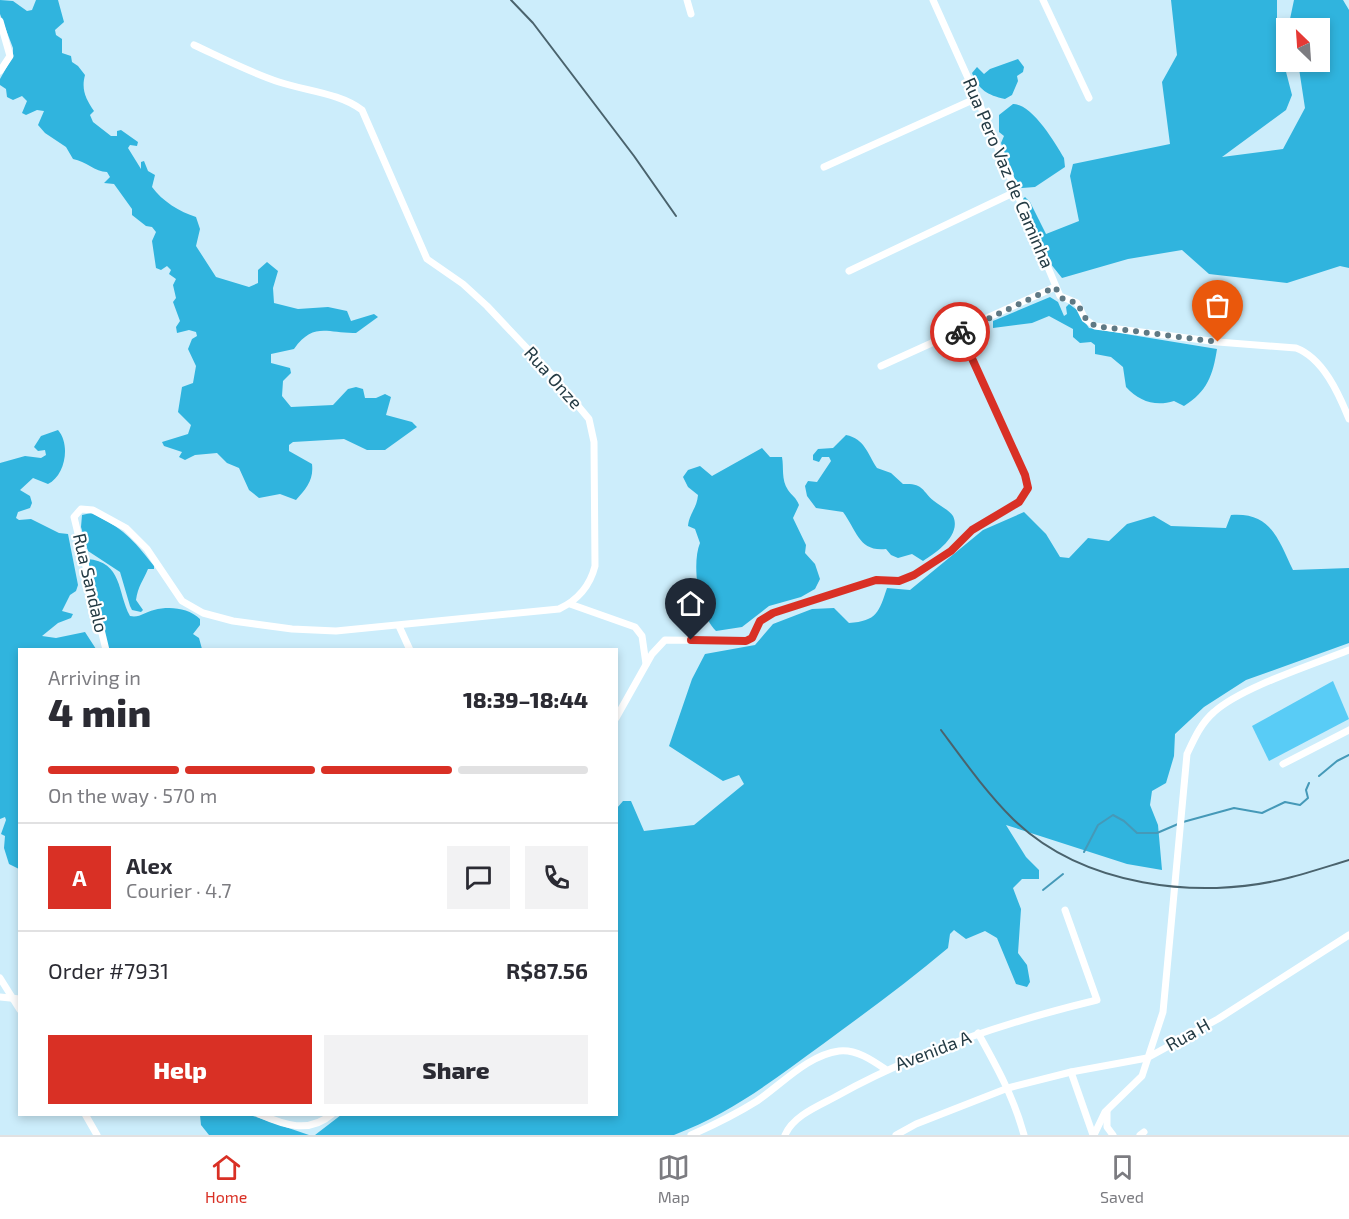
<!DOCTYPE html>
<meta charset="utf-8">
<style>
:root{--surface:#fff;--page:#f2f2f3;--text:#2b2b33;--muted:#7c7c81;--line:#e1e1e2;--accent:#d93025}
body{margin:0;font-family:"Exo 2",sans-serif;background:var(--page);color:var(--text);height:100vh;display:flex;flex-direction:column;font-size:22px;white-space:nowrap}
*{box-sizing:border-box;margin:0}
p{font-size:20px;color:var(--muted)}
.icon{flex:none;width:33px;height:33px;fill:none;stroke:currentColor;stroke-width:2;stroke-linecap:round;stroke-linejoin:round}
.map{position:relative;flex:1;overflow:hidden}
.details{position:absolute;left:18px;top:648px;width:600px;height:468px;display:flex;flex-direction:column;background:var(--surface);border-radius:0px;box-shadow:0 3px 9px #0003}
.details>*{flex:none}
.needle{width:39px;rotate:335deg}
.tools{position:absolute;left:1276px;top:18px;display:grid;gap:12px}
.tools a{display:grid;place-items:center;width:54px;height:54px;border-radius:0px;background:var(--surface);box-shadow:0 3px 9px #0003;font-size:30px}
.pin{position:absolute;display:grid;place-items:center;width:51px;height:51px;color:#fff;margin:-62px -26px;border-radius:50% 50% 50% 0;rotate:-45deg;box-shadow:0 0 6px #0007}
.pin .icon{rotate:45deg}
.courier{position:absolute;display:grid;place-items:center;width:60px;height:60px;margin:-30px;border:4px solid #d93025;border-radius:50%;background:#fff;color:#222;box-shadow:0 2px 8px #0007}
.summary em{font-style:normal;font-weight:800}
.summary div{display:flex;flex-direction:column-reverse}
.summary{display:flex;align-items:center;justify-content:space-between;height:102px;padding:0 30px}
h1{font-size:39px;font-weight:800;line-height:45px}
.bar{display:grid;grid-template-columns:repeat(4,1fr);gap:9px 6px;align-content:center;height:72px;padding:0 30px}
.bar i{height:8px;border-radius:4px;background:var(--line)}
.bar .selected{background:var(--accent)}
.bar p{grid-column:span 4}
.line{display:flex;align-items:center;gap:15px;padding:0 30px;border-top:2px solid var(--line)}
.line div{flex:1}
.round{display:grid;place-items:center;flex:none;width:63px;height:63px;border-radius:0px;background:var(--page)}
.primary-button{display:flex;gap:12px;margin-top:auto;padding:12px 30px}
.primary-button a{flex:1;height:69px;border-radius:0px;background:var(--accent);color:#fff;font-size:24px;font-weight:800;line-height:69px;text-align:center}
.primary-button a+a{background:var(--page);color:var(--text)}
.dock{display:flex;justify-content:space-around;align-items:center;height:84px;border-top:2px solid var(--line);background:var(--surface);font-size:16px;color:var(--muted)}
.dock a{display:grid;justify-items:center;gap:3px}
.dock .selected{color:var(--accent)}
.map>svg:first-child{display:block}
.green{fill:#59ccf6}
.forest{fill:#30b4de}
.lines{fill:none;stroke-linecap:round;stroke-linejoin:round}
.stream{stroke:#4599b8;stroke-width:2}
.minor{stroke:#fff;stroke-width:7}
.rail{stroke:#4a636d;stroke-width:2}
.done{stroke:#5f7984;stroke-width:6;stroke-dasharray:0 10.8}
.route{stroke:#d93025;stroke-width:8}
.labels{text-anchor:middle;stroke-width:4.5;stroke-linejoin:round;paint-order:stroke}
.street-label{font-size:18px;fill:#243b44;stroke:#fff}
</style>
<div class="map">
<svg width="1349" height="1135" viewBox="0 0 1349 1135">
<rect width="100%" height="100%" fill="#ccedfb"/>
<!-- green -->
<path class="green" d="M1333,681L1349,719L1269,761L1252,726Z"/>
<!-- forest -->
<g class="forest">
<path d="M0,0L13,1L27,11L32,10L36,0H58L64,22L55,30L56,35L62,39V53L71,56L72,62L78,66L85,75C81,90 86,99 94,111L90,115L93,122L111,136H117V131L121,130L138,142L137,146L130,145L128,148L141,169V162L144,161L148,171L155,175L152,187C162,201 180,212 196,217L200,229L196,246L216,277L249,287L258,283V270L267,262L278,271L273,288L274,303L298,309L328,307L347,311L351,321L374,314L378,317L356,333C328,334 314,321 294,349L271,354V363L290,368L291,373L283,381L282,396L291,407L333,405L348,389L356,387L363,389L365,398H376L385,394L391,397L386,415L412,422L417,427L385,450H367L344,439L293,442L289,445V451L312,464C314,480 306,489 296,500L280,494L259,498L249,490L239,468L227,463L217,453L195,455L185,460L179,457L182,452L164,446L162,442L188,434L191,425L178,412L182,387L193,383L196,366L188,349L192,339L197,336L196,332L189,330L177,333L176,327L180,321L173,302L176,298L173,285L176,279L169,274L171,270L167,266L161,270L156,268L152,241L156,232L152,227L146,226L132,215V209L114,184L104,183L110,177L107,172C95,172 86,161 73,159L66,147L45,133L38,125L44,111L37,110L26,115L22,113L27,101L22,96L13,100L7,97L6,89L0,85V79L13,56V48L0,14Z"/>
<path d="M1171,0H1277V37L1292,95L1286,110L1222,157L1283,149L1305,108L1298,62H1320V28H1292L1290,19L1294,0H1343L1349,10V268L1340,266L1287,283L1209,274L1182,250L1128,259L1062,278L1050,263L1022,200L1025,197L1030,202L1046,234L1079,221L1070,176L1073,164L1170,144L1162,82L1177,55Z"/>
<path d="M1018,59L1024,67L1023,72L1017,76L1018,81L1012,95L1005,99C987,95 979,90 972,73L977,67L984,74L990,69Z"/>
<path d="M1013,104C1031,103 1055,142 1064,158L1065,167L1035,187L1022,188L1016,182L1001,143L1004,136L999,132V115Z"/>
<path d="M1050,297L1058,302L1064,316L1067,314L1066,307L1069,304L1077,310L1089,328L1217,349C1213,375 1207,392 1184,406L1174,401C1155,407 1139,401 1126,387L1123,367L1111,357L1095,354V345L1091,342L1080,343L1073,337V329L1049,316L1032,323L993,328V321Z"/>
<path d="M58,430C71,445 65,476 48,484L33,478L20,490L30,496L32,503L30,508L18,512L16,518L19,520L31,519L59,533L68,534L78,585L76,591L70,595L62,611L73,614L71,618L58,623L42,636L56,638L85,632L96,649L20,650L19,869L9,864L4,848L5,836L1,834L6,820L5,817L0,819V463L25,456L41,458L46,455L45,450L38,451L34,447L41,436Z"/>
<path d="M846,435C865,439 867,453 877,468L891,473L903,484C924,483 921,490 934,501C940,506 949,510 953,516C962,535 936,553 923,561L912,554L898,558L891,555L886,549C859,552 857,531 843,512L816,508L807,496L805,486L808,481L817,482L831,461L829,457H822L819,462L813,460V455L818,449L833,448Z"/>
<path d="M762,448L770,457H782C784,467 781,480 788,490C792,496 796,497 799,505L793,518L806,545L805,553L815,564L820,579L815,589L801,597L769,606L742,627L716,631C699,615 691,565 700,543L695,529L688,526C689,514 697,508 698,495L688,487L683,477L688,470L700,466L712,476Z"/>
<path d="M1024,512L1046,534L1060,557L1069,558L1088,538L1109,541L1127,524L1154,516L1171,526L1226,528L1231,515C1272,512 1278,540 1293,570L1349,568V643L1246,680L1204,707L1175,734L1174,756L1166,783L1152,791L1150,805L1158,825L1162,870L1127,864L1006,825L1026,857L1039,870V879H1022L1013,888L1021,909L1018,953L1027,965L1030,982L1027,987L1016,984L997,938L985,931L966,939L954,930L950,934L948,948C908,982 865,1013 823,1044C772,1081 733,1112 674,1135H315L341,1115L616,1114L617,808L623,801H631L644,831L694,825L744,784L739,775L723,781L669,746L692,679L705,654L755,645L773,624L812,609L834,608L849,623C877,621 879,612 887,588L910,590L983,530Z"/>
<path d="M91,513C123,528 132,538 154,566V569H148C143,581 138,586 136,600L143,610L141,612L132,610L130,606L120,572L88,551L81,527L82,515Z"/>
<path d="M87,559C123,562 117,592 130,616C140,618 145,612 154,610C170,606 188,608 200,619V625L193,634L199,638L202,649H108Z"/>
<path d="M200,1115H250L309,1135H209L201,1125Z"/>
</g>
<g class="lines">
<!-- stream -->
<g class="stream">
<path d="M1319,776L1337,761L1349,755"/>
<path d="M1183,822L1234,808L1262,813L1285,802L1300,805L1308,798L1306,790L1309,783"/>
<path d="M1084,852L1098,825L1113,815L1124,821L1137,833H1157L1178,824"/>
<path d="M1043,890L1063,874"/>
</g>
<!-- minor -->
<g class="minor">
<path d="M687,0L691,14"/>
<path d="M933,0L977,98L1060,296L1077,303L1085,319L1095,326L1218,342L1296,348C1323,358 1339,394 1349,419"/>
<path d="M1043,0L1089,98"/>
<path d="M0,21L10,56L0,71"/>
<path d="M824,167L977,98"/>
<path d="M849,271L1015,192"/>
<path d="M881,366L1055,287"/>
<path d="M570,604L635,627L642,636L646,664"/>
<path d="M399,626L410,650"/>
<path d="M106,650L74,517L81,509L93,510L126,528L147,549L182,601L203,613L233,621L292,629L336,631L559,609C578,600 590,586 595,566L594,442L589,419L554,377L487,306L463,284L427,259L362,110C340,93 306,91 279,82C249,72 222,58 194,45"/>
<path d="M616,718L652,654L665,640L746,641L752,638L760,621L773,613L876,580L899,581L914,575L951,551L972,530L1019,502L1028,488L1025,475L960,331"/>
<path d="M1283,764L1349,730"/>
<path d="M0,978L20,1010"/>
<path d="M0,997L20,999"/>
<path d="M978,1033C997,1067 1014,1098 1024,1135"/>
<path d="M1071,1072L1093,1135"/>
<path d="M1107,1111V1127L1113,1135"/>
<path d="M85,1114L97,1135"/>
<path d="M259,1114C284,1125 309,1134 332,1114"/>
<path d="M691,1135C714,1125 736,1114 757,1101C782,1084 808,1055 839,1051C856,1049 872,1060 885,1069"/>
<path d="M785,1135C793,1116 818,1106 835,1097C917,1051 1006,1022 1097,1000L1065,910"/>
<path d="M896,1135L916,1124L1008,1088L1071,1072L1147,1058L1218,1019L1349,935"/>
<path d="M1094,1135L1105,1112L1142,1076L1163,1012L1187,754C1194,739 1201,723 1214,712C1242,687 1312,665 1349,650"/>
<path d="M1140,1135L1144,1132"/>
</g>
<!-- rail -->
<g class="rail">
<path d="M511,0L533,23L634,156L676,216"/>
<path d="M941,730C964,761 986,792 1013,819C1082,886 1198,901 1288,878C1308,873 1329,866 1349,860"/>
</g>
</g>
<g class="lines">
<!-- done -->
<path class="done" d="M960,332L1055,287L1063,299L1077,303L1086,319L1095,326L1218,342"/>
<!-- route -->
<path class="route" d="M691,640L746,641L752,638L760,621L773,613L876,580L899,581L914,575L951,551L972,530L1019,502L1028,488L1025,475L960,332"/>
</g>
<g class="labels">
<!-- street labels -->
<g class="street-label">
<text transform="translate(1008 173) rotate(67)" y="6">Rua Pero Vaz de Caminha</text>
<text transform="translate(553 378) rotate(48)" y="6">Rua Onze</text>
<text transform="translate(90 583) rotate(77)" y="6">Rua Sandalo</text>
<text transform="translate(1188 1035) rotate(-29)" y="6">Rua H</text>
<text transform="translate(933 1051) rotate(-21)" y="6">Avenida A</text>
</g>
</g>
</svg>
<div class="tools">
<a><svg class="needle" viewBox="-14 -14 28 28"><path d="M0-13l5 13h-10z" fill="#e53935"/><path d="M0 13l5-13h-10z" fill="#7c7c81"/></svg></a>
</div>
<div class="pin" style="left:1218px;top:342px;background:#ea580c"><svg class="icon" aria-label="bag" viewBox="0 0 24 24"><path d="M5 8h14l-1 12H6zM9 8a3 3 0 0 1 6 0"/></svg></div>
<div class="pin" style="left:691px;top:640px;background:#1f2937"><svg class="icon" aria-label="home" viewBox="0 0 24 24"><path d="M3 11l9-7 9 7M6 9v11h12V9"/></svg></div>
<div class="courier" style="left:960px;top:332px"><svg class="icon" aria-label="bike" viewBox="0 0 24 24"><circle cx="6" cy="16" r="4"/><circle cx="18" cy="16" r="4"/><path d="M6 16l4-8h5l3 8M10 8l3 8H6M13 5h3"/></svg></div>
<section class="details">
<div class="summary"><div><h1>4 min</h1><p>Arriving in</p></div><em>18:39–18:44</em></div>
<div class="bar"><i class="selected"></i><i class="selected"></i><i class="selected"></i><i></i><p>On the way · 570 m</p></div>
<div class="line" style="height:108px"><b class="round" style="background:var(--accent);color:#fff">A</b><div><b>Alex</b><p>Courier · 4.7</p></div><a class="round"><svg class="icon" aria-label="chat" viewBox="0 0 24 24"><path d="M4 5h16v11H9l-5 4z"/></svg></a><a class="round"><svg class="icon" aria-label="phone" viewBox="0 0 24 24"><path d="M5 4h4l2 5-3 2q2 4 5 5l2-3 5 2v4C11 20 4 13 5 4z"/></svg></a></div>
<div class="line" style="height:78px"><div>Order #7931</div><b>R$87.56</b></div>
<div class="primary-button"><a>Help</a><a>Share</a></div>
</section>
</div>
<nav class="dock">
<a class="selected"><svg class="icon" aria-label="home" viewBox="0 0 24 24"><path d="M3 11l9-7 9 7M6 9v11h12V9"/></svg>Home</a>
<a><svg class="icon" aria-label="map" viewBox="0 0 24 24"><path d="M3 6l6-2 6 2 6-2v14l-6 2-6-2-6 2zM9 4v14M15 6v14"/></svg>Map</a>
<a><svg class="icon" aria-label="saved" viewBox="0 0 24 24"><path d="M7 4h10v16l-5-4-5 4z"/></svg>Saved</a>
</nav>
